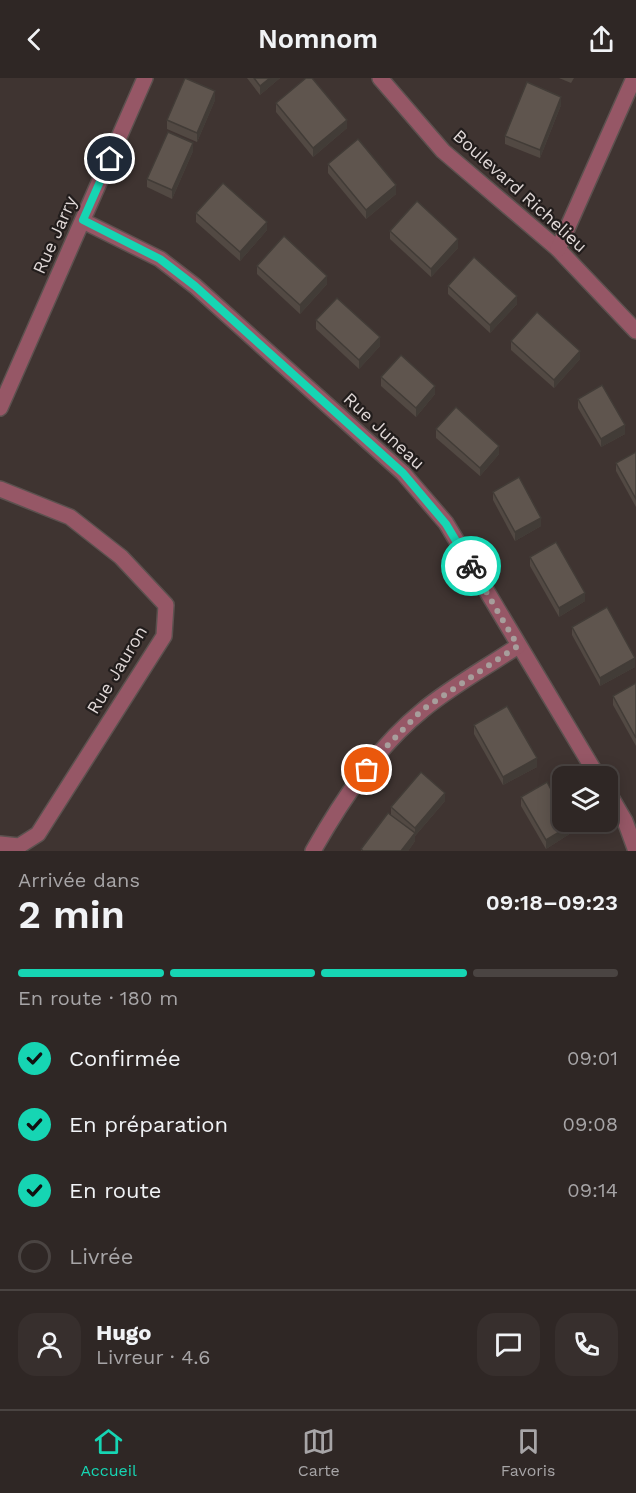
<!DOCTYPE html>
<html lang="fr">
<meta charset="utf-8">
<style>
:root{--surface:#2f2725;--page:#372f2d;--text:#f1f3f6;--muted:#a7a5a7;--line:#4a4442;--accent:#16d5b3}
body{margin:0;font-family:"Work Sans",sans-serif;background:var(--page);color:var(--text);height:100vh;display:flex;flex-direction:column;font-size:22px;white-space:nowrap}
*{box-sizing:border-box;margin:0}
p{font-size:20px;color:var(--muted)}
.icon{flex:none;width:33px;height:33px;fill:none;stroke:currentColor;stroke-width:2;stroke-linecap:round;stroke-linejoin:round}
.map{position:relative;height:773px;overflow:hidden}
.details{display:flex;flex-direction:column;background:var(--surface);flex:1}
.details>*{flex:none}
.controls{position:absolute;left:552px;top:688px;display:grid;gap:12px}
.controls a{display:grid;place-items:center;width:66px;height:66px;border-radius:12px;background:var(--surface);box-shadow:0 3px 15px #0003,0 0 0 2px var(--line);font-size:30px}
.pin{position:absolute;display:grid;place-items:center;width:51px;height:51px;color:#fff;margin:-26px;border:3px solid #fff;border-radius:50%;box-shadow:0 2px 6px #0007}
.courier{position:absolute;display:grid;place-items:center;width:60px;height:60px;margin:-30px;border:4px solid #16d5b3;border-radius:50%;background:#fff;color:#222;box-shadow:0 2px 8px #0007}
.summary em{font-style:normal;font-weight:600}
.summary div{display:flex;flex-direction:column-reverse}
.summary{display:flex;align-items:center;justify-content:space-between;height:102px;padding:0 18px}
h1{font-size:39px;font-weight:600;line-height:45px}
.bar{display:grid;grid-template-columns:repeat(4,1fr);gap:9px 6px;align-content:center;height:72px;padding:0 18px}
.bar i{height:8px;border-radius:4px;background:var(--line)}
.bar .active{background:var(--accent)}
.bar p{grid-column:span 4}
.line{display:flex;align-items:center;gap:15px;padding:0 18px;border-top:2px solid var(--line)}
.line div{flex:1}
.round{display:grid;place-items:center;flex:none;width:63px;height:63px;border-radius:18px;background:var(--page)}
ol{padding:0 18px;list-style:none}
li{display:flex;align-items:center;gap:18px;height:66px}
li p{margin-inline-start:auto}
li .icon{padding:6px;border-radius:50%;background:var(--accent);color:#111;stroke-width:4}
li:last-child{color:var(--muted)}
li i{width:33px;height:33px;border:3px solid var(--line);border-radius:50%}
header{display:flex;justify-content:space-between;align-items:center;height:78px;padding:0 18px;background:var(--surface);font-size:27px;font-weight:600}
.dock{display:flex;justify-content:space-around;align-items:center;height:84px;border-top:2px solid var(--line);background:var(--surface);font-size:16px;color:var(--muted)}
.dock a{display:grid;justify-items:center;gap:3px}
.dock .active{color:var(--accent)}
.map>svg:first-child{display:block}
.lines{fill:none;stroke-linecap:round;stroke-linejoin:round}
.street-casing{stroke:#5c514f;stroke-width:18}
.street{stroke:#965766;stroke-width:15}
.wall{fill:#524943}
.shaded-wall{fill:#423c37}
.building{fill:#5f554e;stroke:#423c37;stroke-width:1.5}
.done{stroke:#a79e9c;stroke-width:6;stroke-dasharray:0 10.8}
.route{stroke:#16d5b3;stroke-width:8}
.labels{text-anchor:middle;stroke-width:4.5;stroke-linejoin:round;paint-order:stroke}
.street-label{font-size:18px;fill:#dfd7d6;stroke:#221d1c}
</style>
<header><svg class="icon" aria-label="back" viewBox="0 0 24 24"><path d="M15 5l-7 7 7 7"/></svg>Nomnom<svg class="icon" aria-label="share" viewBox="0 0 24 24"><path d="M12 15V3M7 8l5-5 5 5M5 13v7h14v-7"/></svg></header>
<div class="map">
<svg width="636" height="773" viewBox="0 0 636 773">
<rect width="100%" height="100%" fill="#3f3431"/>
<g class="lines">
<!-- street casing -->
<g class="street-casing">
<g id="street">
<path d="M380,0L443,73L558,171L636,253"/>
<path d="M83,143L160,181L195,208L403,395L446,445L598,699"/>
<path d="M558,171L634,0"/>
<path d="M0,330L145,0"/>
<path d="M0,411L70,439L121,479L166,527L164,558L38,756L19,768L0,766"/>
<path d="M608,714L625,743L636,773"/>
<path d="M313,773C342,722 377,669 423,632C452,608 487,589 518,568"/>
</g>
</g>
<!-- street -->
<use href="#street" class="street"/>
</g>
<!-- wall -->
<g class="wall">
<path d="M247,0H280L260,17Z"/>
<path d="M559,0H574L571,5Z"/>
<path d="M215,22L197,64L167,51V42Z"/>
<path d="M276,25L347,50L313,79L276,34Z"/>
<path d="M561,27L540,80L505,66V58Z"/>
<path d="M193,73L172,121L147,109V101Z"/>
<path d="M328,86L396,116L366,141L328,95Z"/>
<path d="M196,135L267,152L240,183L196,144Z"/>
<path d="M390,153L458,170L431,199L390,161Z"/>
<path d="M257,188L327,206L300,236L257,196Z"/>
<path d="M448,208L517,226L490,255L448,216Z"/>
<path d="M316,242L380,268L359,291L316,251Z"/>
<path d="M511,263L580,281L554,310L511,272Z"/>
<path d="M381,299L435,316L416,339L381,308Z"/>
<path d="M578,321L625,356L601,369L578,330Z"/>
<path d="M436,351L499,376L480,398L436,360Z"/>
<path d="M636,374V429L616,393V385Z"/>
<path d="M493,414L541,448L515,463L493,422Z"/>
<path d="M530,479L585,523L559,539L530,488Z"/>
<path d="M572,549L635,589L600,608L572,557Z"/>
<path d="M636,605V668L613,627V618Z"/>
<path d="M474,647L537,689L503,707L474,656Z"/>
<path d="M521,719L571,755L546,771L521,728Z"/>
<path d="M445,723L415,758V763L408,773H361V771L391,737V729Z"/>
</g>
<!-- shaded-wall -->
<g class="shaded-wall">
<path d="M270,0H280L260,17V8Z"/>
<path d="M215,13V22L197,64V55Z"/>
<path d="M561,19V27L540,80V72Z"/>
<path d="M347,42V50L313,79V70Z"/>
<path d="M193,65V73L172,121V112Z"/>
<path d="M396,107V116L366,141V132Z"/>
<path d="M267,144V152L240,183V174Z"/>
<path d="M458,161V170L431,199V191Z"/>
<path d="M327,198V206L300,236V227Z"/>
<path d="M517,218V226L490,255V247Z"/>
<path d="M380,259V268L359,291V282Z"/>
<path d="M580,273V281L554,310V302Z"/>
<path d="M435,308V316L416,339V330Z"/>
<path d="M625,347V356L601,369V361Z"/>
<path d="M499,368V376L480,398V390Z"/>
<path d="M541,440V448L515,463V454Z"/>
<path d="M585,515V523L559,539V530Z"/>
<path d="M635,580V589L600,608V600Z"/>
<path d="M537,680V689L503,707V699Z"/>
<path d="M445,715V723L415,758V763L408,773H401L415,755V750Z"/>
<path d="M571,747V755L546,771V762Z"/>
</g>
<!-- building -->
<g class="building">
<path d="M185,0L215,13L197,55L167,42Z"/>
<path d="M254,0H270L260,8Z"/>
<path d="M306,0H312L347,42L313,70L276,25Z"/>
<path d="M527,4L561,19L540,72L505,58Z"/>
<path d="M168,54L193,65L172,112L147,101Z"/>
<path d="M358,61L396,107L366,132L328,86Z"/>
<path d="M223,105L267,144L240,174L196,135Z"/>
<path d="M417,123L458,161L431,191L390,153Z"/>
<path d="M284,158L327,198L300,227L257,188Z"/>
<path d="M474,179L517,218L490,247L448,208Z"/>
<path d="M337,220L380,259L359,282L316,242Z"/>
<path d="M537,234L580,273L554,302L511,263Z"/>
<path d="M401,277L435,308L416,330L381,299Z"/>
<path d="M602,307L625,347L601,361L578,321Z"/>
<path d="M456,329L499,368L480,390L436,351Z"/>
<path d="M636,374V421L616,385Z"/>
<path d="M519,399L541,440L515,454L493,414Z"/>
<path d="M556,464L585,515L559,530L530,479Z"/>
<path d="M607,529L635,580L600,600L572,549Z"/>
<path d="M636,605V660L613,618Z"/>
<path d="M507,628L537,680L503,699L474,647Z"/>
<path d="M421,694L445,715L415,750L391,729Z"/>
<path d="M547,704L562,732V744H570L571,747L546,762L521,719Z"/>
<path d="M388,735L415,755L401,773H363L361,771Z"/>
</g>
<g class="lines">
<!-- done -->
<path class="done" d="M367,692L382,673L422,632L518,568L471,488"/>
<!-- route -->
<path class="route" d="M110,81L83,142L160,181L195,208L403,395L446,446L471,488"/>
</g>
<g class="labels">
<!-- street labels -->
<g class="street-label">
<text transform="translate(520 113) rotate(42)" y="6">Boulevard Richelieu</text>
<text transform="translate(55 157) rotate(-66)" y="6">Rue Jarry</text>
<text transform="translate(384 353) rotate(43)" y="6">Rue Juneau</text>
<text transform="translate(117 592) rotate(-59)" y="6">Rue Jauron</text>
</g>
</g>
</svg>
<div class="controls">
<a><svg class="icon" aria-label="layers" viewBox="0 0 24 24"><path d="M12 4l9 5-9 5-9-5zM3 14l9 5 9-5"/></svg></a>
</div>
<div class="pin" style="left:367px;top:692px;background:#ea580c"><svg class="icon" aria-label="bag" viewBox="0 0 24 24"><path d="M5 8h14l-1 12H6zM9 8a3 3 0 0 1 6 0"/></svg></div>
<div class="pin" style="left:110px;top:81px;background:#1f2937"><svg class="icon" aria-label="home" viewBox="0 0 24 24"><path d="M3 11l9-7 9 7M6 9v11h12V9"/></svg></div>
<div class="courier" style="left:471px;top:488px"><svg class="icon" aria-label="bike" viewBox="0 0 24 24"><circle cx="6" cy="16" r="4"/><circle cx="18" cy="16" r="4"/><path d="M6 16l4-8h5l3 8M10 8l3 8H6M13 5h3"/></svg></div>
</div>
<section class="details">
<div class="summary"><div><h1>2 min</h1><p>Arrivée dans</p></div><em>09:18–09:23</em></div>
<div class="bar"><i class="active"></i><i class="active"></i><i class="active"></i><i></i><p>En route · 180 m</p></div>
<ol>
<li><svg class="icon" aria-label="check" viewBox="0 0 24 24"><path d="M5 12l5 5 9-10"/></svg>Confirmée<p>09:01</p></li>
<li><svg class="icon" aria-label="check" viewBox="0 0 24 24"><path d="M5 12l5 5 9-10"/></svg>En préparation<p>09:08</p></li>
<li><svg class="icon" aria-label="check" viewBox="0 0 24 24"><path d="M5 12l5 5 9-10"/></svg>En route<p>09:14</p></li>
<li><i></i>Livrée</li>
</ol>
<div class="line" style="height:108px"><a class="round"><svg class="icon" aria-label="person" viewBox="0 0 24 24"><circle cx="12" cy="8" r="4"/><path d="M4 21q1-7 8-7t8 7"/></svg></a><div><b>Hugo</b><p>Livreur · 4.6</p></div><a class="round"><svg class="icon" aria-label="chat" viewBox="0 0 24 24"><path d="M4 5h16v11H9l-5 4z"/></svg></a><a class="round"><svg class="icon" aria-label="phone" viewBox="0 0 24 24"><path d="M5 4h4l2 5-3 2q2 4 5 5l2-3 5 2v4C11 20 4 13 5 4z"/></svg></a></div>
</section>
<nav class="dock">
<a class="active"><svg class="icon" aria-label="home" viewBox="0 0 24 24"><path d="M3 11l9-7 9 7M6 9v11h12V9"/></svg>Accueil</a>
<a><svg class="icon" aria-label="map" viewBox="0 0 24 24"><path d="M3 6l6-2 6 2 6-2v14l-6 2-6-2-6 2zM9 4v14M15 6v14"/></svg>Carte</a>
<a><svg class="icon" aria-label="saved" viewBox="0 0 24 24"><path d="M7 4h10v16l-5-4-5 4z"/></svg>Favoris</a>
</nav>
